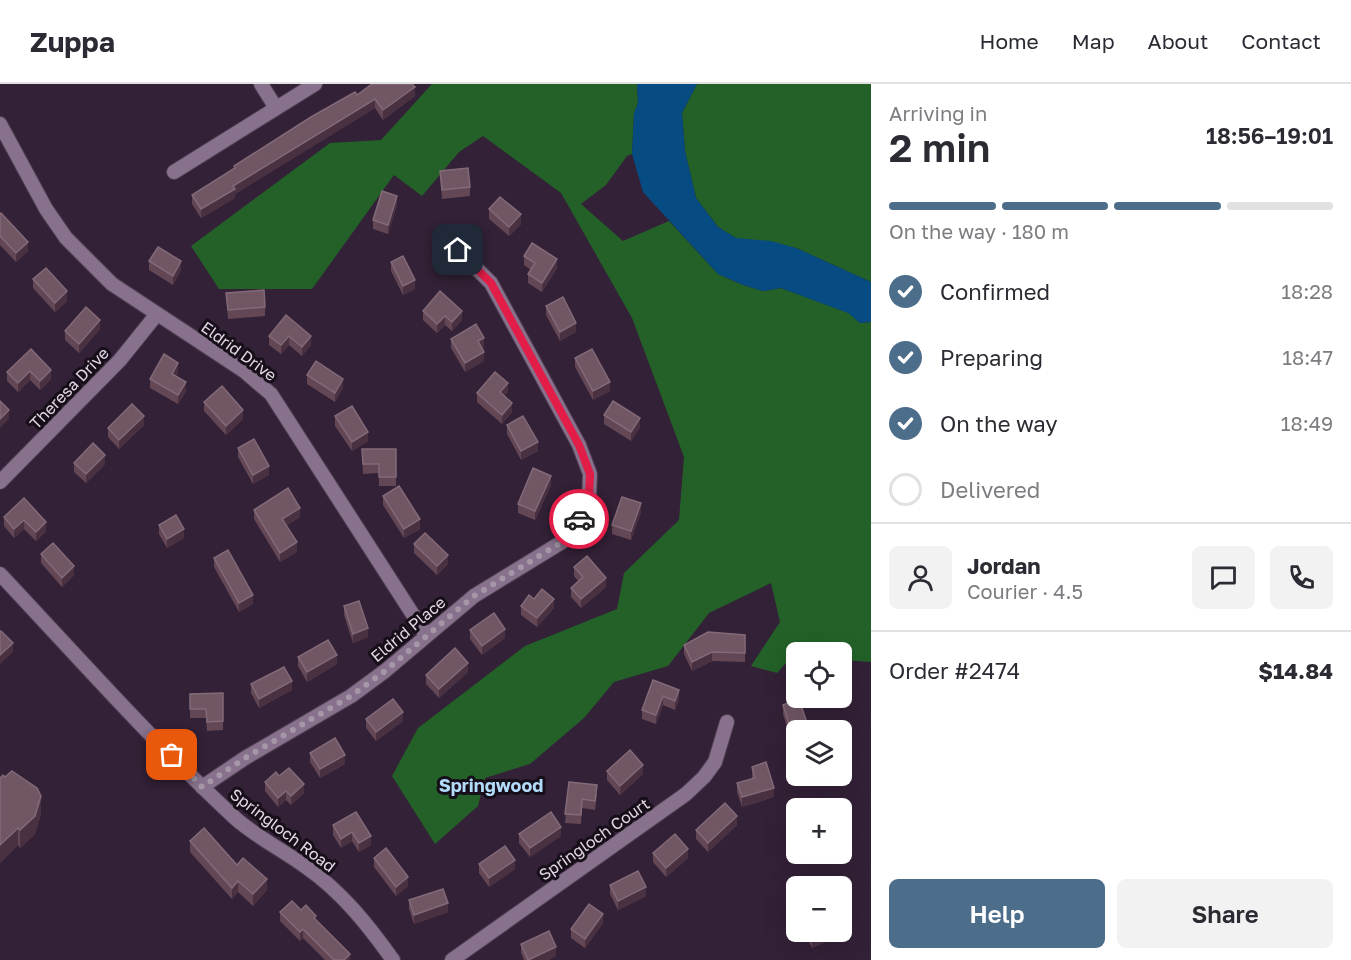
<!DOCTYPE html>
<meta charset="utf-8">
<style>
:root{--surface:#fff;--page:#f2f2f3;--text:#2b2b33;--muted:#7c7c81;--line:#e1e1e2;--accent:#4c6e8b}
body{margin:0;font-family:"Golos Text",sans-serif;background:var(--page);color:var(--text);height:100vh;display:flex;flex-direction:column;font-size:22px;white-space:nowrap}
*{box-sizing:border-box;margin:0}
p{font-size:20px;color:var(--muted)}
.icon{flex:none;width:33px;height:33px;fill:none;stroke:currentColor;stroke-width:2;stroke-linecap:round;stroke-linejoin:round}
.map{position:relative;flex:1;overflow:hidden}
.panel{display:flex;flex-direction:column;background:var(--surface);width:480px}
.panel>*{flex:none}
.controls{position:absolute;left:786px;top:558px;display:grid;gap:12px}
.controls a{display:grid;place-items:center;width:66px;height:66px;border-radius:9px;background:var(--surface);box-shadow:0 6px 24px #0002;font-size:30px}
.pin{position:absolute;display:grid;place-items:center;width:51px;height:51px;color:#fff;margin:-26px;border-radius:12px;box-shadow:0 3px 9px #0006}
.courier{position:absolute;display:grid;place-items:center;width:60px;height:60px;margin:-30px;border:4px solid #e11d48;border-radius:50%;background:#fff;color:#222;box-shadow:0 2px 8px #0007}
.headline em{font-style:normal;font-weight:600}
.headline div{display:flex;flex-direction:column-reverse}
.headline{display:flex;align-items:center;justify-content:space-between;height:102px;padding:0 18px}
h1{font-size:39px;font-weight:600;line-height:45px}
.bar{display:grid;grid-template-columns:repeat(4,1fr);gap:9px 6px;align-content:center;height:72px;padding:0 18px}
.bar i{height:8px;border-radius:4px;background:var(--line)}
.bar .active{background:var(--accent)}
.bar p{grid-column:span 4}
.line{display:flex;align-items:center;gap:15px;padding:0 18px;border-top:2px solid var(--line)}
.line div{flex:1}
.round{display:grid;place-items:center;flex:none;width:63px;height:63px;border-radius:9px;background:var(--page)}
ol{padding:0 18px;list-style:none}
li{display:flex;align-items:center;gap:18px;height:66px}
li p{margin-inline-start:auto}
li .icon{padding:6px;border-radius:50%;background:var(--accent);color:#fff;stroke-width:4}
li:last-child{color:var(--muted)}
li i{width:33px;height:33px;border:3px solid var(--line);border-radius:50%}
.cta{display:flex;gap:12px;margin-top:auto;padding:12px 18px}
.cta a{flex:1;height:69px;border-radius:9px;background:var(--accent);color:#fff;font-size:24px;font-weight:600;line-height:69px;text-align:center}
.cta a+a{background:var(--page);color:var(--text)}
header{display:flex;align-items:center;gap:36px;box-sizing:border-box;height:84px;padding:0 30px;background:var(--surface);border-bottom:2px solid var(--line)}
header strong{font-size:28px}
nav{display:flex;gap:33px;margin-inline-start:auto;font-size:21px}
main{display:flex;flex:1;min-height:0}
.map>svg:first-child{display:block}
.forest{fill:#236128}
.water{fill:#064b81}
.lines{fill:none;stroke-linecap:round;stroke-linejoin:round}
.minor-casing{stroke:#4f3e52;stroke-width:16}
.minor{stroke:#87718c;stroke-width:14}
.wall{fill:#644755}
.shaded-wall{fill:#4a3142}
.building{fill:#715664;stroke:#836a78;stroke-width:1.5}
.done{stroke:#a597a8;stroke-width:6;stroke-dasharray:0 10.8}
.route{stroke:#e11d48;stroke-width:8}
.labels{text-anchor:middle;stroke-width:6;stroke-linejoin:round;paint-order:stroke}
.street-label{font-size:16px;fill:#e2d6e5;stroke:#160e18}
.neighbourhood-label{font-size:18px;font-weight:bold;fill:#b2dbf9;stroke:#160e18}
</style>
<header>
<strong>Zuppa</strong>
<nav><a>Home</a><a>Map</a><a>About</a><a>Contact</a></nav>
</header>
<main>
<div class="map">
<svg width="871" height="876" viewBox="0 0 871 876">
<rect width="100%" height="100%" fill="#332137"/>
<!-- forest -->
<g class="forest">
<path d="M432,0H637L638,19L634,29L632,70L627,72L606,101L581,120L623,157L669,137L718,190L743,201L763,207L781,204L849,229L860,239L871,238V578L842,576V568H824L805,558L777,589L751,582L780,538L771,499L709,529L668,582L614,598L584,634L530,680L485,694L478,722L435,760L392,692L418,644L525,562L617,525L624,489L679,436L684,373L632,234L561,109L483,52L459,68L422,112L394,91L312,205H219L191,162L330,59L381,56Z"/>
<path d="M697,0H871V198L796,164L736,154L718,143L696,114L685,67L682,29Z"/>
</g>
<!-- water -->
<path class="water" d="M637,0H697L682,29L685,67L696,114L718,143L736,154L771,157L796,164L871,198V238L860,239L848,229L781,204L763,207L743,201L718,190L643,108L632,70L634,29L638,19Z"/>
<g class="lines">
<!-- minor casing -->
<g class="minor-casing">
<g id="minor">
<path d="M261,0L276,24"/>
<path d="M0,40L46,125L66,154L112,200L244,287L271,310L426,551"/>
<path d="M174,88L315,0"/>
<path d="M0,398L120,276L157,230"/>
<path d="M0,490C77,572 152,657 235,734C256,753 283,766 306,783C342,808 368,841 393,876"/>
<path d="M202,703L245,674L351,612L385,587L474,512L562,458L577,441L589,414L590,390L579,361L491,199L458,166"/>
<path d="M452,876L686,710L704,693L715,678L727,638"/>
</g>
</g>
<!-- minor -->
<use href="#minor" class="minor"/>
</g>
<!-- wall -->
<g class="wall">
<path d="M357,11L415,12L383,36L375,24L235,110V114L201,134L192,120V111L234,86V82Z"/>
<path d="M440,87L470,103V112L442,115Z"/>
<path d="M397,121L388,150L373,145V136Z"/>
<path d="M489,125L521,140L509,152L489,135Z"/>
<path d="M0,130L28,167L16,178L0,161Z"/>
<path d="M524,172L557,184L542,208L528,199V190L531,186L524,181Z"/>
<path d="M149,177L181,186L173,201L149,186Z"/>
<path d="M391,178L415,205L403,211L391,187Z"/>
<path d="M33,195L67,217L55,228L33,204Z"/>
<path d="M226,209L265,223V232L228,235Z"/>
<path d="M546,222L576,248L560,257L546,231Z"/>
<path d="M423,227L462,236L452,247L445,241L437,249L423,236Z"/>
<path d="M286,231L311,261L302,272L289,261L281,270L269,261V252Z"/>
<path d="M100,245L79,269L65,256V247Z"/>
<path d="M451,255L484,263L482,264L484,277L465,288L451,264Z"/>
<path d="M31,265L51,295L40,306L30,296L18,308L7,297V288Z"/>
<path d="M575,274L610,307L593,316L575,283Z"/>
<path d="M178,288L176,292L186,307L178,320L150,304V295Z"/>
<path d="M307,291L343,304L335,318L307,300Z"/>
<path d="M508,308L504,312L512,328L502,340L477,318V309Z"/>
<path d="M204,318L243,335L226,351L204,327Z"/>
<path d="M604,331L640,343L631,357L604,340Z"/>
<path d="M335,332L368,357L352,367L335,342Z"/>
<path d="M144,341L119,365L108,353V344Z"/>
<path d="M507,341L538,367L521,376L507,350Z"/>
<path d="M238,364L269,391L253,400L238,373Z"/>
<path d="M362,365H396V402H379V389L363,390Z"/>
<path d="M74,379L105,380L86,399L74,388Z"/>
<path d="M551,401L535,436L518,429V420Z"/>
<path d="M383,412L420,445L404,454L383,421Z"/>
<path d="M254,426L300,433L287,441L297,468L280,478L254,435Z"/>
<path d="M641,428L631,456L612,450V441Z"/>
<path d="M4,433L46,438V447L36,457L24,445L14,454L4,442Z"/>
<path d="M159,441L184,454L167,464L159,450Z"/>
<path d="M414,460L448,480L437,491L414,469Z"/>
<path d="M41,470L74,491L62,503L41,479Z"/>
<path d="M214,474L253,520L239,528L214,483Z"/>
<path d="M574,483L606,503L581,524L571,513V504L578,497L574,492Z"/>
<path d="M534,515L554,524L537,543L521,531V522Z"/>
<path d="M344,522L368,553L353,559L344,531Z"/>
<path d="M470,546L505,554L482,571L470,555Z"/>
<path d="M745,551V578L712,577L692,587L684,570V561Z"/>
<path d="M298,573L337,580L307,598L298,582Z"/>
<path d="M468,588L439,614L426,600V591Z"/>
<path d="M653,596L679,615L675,626L663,621L656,640L642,635V626Z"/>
<path d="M251,600L292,606L259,624L251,609Z"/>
<path d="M223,609V646L207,647L206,634H190V610Z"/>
<path d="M783,621L809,646L792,659L783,630Z"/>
<path d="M366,635L403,637L376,657L366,644Z"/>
<path d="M310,669L345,680L320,694L310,678Z"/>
<path d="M752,683L774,713L742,723L737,708V699L752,695Z"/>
<path d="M607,687L643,690L620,711L607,696Z"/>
<path d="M0,694L41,730L35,750L20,764L18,761L0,779Z"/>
<path d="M265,698L304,709L291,721L286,716L278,723L265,707Z"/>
<path d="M569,698L597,710L595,726L582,724L581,740L565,739Z"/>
<path d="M356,728L371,761L359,768L352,757L341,764L333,751V741Z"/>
<path d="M737,741L708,768L696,755V746Z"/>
<path d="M519,750L561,752L530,773L519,759Z"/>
<path d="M190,757L237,781L267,806L253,822L238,808L232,815L190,768Z"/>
<path d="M653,769L688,774L666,793L653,778Z"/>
<path d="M374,774L408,802L396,812L374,783Z"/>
<path d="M479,780L515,785L489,803L479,789Z"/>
<path d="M610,801L646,812L618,826L610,810Z"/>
<path d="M409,816L448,828L414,840L409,825Z"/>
<path d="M301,826L316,837L350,876H325L303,854L300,857L280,837V828Z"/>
<path d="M603,839L585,864L571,854V845Z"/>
<path d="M805,848H836V853L812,864Z"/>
<path d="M521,860L556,872L548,876H524L521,869Z"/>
</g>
<!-- shaded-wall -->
<g class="shaded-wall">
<path d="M415,3V12L383,36V26Z"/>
<path d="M375,15V24L235,110V114L201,134V125L233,102Z"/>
<path d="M397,112V121L388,150V141Z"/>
<path d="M521,130V140L509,152V143Z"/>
<path d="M28,158V167L16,178V169Z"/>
<path d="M557,175V184L542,208V199Z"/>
<path d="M181,177V186L173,201V192Z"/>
<path d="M415,196V205L403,211V202Z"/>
<path d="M67,207V217L55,228V219Z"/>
<path d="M462,227V236L452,247V238Z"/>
<path d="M445,232V241L437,249V240Z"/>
<path d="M100,236V245L79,269V260Z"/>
<path d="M576,239V248L560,257V248Z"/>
<path d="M289,252V261L281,270V261Z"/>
<path d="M311,252V261L302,272V263Z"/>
<path d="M484,254V263L478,266V257Z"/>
<path d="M484,268V277L465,288V279Z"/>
<path d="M178,279V288L172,299V290Z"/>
<path d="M51,286V295L40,306V297Z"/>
<path d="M30,287V296L18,308V299Z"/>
<path d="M343,295V304L335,318V309Z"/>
<path d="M186,298V307L178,320V311Z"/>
<path d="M610,298V307L593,316V307Z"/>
<path d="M508,299V308L500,317V308Z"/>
<path d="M512,319V328L502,340V331Z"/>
<path d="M9,326V335L0,344V335Z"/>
<path d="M243,326V335L226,351V342Z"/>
<path d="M144,332V341L119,365V356Z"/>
<path d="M640,334V343L631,357V348Z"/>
<path d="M368,348V357L352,367V358Z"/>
<path d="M538,358V367L521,376V367Z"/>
<path d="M105,371V380L86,399V390Z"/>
<path d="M269,382V391L253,400V391Z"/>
<path d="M551,392V401L535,436V427Z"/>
<path d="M641,419V428L631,456V447Z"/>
<path d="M300,424V433L282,444V435Z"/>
<path d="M420,435V445L404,454V445Z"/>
<path d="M24,436V445L14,454V445Z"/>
<path d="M46,438V447L36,457V448Z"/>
<path d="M184,445V454L167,464V455Z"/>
<path d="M297,458V468L280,478V469Z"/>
<path d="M448,471V480L437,491V482Z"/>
<path d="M74,482V491L62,503V494Z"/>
<path d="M606,494V503L581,524V515Z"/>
<path d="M253,511V520L239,528V519Z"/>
<path d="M554,515V524L537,543V534Z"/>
<path d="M368,544V553L353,559V550Z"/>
<path d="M505,545V554L482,571V562Z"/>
<path d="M13,559V568L0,580V571Z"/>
<path d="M712,568V577L692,587V578Z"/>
<path d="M337,571V580L307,598V588Z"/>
<path d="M468,579V588L439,614V605Z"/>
<path d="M292,597V606L259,624V615Z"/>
<path d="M679,606V615L675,626V617Z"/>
<path d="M663,612V621L656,640V631Z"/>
<path d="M403,628V637L376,657V648Z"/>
<path d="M796,649V658L792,659V650Z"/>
<path d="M345,671V680L320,694V685Z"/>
<path d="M643,681V690L620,711V702Z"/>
<path d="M304,700V709L291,721V712Z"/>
<path d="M774,704V713L742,723V713Z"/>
<path d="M286,707V716L278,723V714Z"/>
<path d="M41,712V730L35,750L20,764V746Z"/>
<path d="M737,732V741L708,768V759Z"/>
<path d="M561,743V752L530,773V764Z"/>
<path d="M18,744V761L0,779V761Z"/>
<path d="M352,748V757L341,764V755Z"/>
<path d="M371,752V761L359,768V759Z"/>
<path d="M688,765V774L666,793V784Z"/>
<path d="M515,776V785L489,803V794Z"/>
<path d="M408,793V802L396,812V803Z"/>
<path d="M267,795V806L253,822V810Z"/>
<path d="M238,797V808L232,815V804Z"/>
<path d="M646,803V812L618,826V817Z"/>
<path d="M448,819V828L414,840V831Z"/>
<path d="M603,830V839L585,864V855Z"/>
<path d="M843,834V843L842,844V835Z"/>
<path d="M303,845V854L300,857V848Z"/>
<path d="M828,848H836V853L812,864V855Z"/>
<path d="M556,863V872L548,876H528Z"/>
<path d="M350,870V876H344Z"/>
</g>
<!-- building -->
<g class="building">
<path d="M372,0H412L415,3L383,26L375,15L233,102L235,105L201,125L192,111L235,84L234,82L311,33L355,8L357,11Z"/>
<path d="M468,84L470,103L442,106L440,87Z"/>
<path d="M382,107L397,112L388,141L373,136Z"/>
<path d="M500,113L521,130L509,143L489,125Z"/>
<path d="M1,129L28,158L16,169L0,152V130Z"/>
<path d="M532,159L557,175L542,199L528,190L535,179L524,172Z"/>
<path d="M158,163L181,177L173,192L149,177Z"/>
<path d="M403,172L415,196L403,202L391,178Z"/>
<path d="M46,184L67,207L55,219L33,195Z"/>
<path d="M264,206L265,223L228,226L226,209Z"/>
<path d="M440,207L462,227L452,238L445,232L437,240L423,227Z"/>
<path d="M563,213L576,239L560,248L546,222Z"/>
<path d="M86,223L100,236L79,260L65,247Z"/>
<path d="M286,231L311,252L302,263L289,252L281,261L269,252Z"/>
<path d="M476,240L484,254L478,257L484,268L465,279L451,255Z"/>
<path d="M31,265L51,286L40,297L30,287L18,299L7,288Z"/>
<path d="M592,265L610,298L593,307L575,274Z"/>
<path d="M164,270L178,279L172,290L186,298L178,311L150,295Z"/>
<path d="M316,277L343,295L335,309L307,291Z"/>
<path d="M495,288L508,299L500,308L512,319L502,331L477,309Z"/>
<path d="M222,302L243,326L226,342L204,318Z"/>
<path d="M0,317L9,326L0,335Z"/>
<path d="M613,317L640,334L631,348L604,331Z"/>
<path d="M132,320L144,332L119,356L108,344Z"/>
<path d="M352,322L368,348L352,358L335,332Z"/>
<path d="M523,332L538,358L521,367L507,341Z"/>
<path d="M254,355L269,382L253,391L238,364Z"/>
<path d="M93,359L105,371L86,390L74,379Z"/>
<path d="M362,365H396V393H379V380H363Z"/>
<path d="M533,384L551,392L535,427L518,420Z"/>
<path d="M399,402L420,435L404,445L383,412Z"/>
<path d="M288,404L300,424L282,435L297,458L280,469L254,426Z"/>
<path d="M622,413L641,419L631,447L612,441Z"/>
<path d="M24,414L46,438L36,448L24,436L14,445L4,433Z"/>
<path d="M176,431L184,445L167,455L159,441Z"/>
<path d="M425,449L448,471L437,482L414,460Z"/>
<path d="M53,459L74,482L62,494L41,470Z"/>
<path d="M228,466L253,511L239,519L214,474Z"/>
<path d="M587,472L606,494L581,515L571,504L583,493L574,483Z"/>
<path d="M542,505L554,515L537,534L521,522L529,511L534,515Z"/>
<path d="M359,517L368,544L353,550L344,522Z"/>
<path d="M494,529L505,545L482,562L470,546Z"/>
<path d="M1,547L13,559L0,571V548Z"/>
<path d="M708,548L745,551V569L712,568L692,578L684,561Z"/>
<path d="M328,556L337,571L307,588L298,573Z"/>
<path d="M455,564L468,579L439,605L426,591Z"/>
<path d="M284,583L292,597L259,615L251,600Z"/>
<path d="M653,596L679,606L675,617L663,612L656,631L642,626Z"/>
<path d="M223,609V637L207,638L206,625H190V610Z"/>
<path d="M393,615L403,628L376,648L366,635Z"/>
<path d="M799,615L809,645L804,646H796V649L792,650L783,621Z"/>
<path d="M335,654L345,671L320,685L310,669Z"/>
<path d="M630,666L643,681L620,702L607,687Z"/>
<path d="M766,678L774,704L742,713L737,699L755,694L752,683Z"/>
<path d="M289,684L304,700L291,712L286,707L278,714L265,698L276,688L279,692Z"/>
<path d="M12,687L37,704L41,712L35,732L20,746L18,744L0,761V694L3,691L5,693Z"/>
<path d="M569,698L597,701L595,717L582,715L581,731L565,730Z"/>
<path d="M725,719L737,732L708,759L696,746Z"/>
<path d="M356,728L371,752L359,759L352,748L341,755L333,741Z"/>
<path d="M551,728L561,743L530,764L519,750Z"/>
<path d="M204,744L237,781L243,774L267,795L253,810L238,797L232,804L190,757Z"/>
<path d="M675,750L688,765L666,784L653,769Z"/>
<path d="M505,762L515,776L489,794L479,780Z"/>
<path d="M386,764L408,793L396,803L374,774Z"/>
<path d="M638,787L646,803L618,817L610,801Z"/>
<path d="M443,805L448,819L414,831L409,816Z"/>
<path d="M292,817L301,826L306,821L316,832L314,834L350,870L344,876H334L303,845L300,848L280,828Z"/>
<path d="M589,820L603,830L585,855L571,845Z"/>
<path d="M549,847L556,863L528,876L521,860Z"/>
<path d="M809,848H828L812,855Z"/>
</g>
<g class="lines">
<!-- done -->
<path class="done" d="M172,671L202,703L245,674L351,612L385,587L474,512L562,458L579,435"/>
<!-- route -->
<path class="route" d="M458,166L491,199L579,361L590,390L589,414L579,435"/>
</g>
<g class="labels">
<!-- street labels -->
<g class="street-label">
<text transform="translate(239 267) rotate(36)" y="6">Eldrid Drive</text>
<text transform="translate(69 304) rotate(-46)" y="6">Theresa Drive</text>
<text transform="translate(408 545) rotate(-40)" y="6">Eldrid Place</text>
<text transform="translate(283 746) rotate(37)" y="6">Springloch Road</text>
<text transform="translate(594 755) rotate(-35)" y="6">Springloch Court</text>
</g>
<!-- neighbourhood labels -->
<g class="neighbourhood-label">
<text x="491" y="708">Springwood</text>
</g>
</g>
</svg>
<div class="controls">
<a><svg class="icon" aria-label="locate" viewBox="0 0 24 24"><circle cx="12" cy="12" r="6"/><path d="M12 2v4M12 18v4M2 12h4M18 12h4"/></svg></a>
<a><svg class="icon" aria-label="layers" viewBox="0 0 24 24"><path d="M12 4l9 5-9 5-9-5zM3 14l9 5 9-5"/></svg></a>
<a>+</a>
<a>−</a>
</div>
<div class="pin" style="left:172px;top:671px;background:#ea580c"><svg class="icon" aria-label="bag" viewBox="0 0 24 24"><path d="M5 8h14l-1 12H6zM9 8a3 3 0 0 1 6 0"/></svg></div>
<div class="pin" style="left:458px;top:166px;background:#1f2937"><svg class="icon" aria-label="home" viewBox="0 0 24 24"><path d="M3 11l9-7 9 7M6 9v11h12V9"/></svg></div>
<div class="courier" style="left:579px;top:435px"><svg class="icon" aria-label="car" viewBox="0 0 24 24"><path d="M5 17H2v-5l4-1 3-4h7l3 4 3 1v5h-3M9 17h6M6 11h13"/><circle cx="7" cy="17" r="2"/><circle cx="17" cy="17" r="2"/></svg></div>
</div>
<section class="panel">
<div class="headline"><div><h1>2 min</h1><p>Arriving in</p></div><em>18:56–19:01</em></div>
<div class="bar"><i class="active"></i><i class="active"></i><i class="active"></i><i></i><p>On the way · 180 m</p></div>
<ol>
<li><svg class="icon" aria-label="check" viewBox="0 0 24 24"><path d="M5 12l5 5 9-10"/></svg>Confirmed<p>18:28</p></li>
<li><svg class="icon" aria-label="check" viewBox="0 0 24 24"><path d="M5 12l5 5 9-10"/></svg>Preparing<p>18:47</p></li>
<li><svg class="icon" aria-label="check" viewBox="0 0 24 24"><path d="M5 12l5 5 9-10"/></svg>On the way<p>18:49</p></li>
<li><i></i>Delivered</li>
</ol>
<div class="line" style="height:108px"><a class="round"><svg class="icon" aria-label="person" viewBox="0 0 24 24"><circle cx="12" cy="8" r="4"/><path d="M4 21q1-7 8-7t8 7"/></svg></a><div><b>Jordan</b><p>Courier · 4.5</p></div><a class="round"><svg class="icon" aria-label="chat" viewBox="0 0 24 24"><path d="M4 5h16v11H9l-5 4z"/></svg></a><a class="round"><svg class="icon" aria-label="phone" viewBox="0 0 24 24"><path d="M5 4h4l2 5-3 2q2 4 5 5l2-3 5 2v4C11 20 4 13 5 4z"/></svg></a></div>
<div class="line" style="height:78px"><div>Order #2474</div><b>$14.84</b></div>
<div class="cta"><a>Help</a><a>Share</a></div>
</section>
</main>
